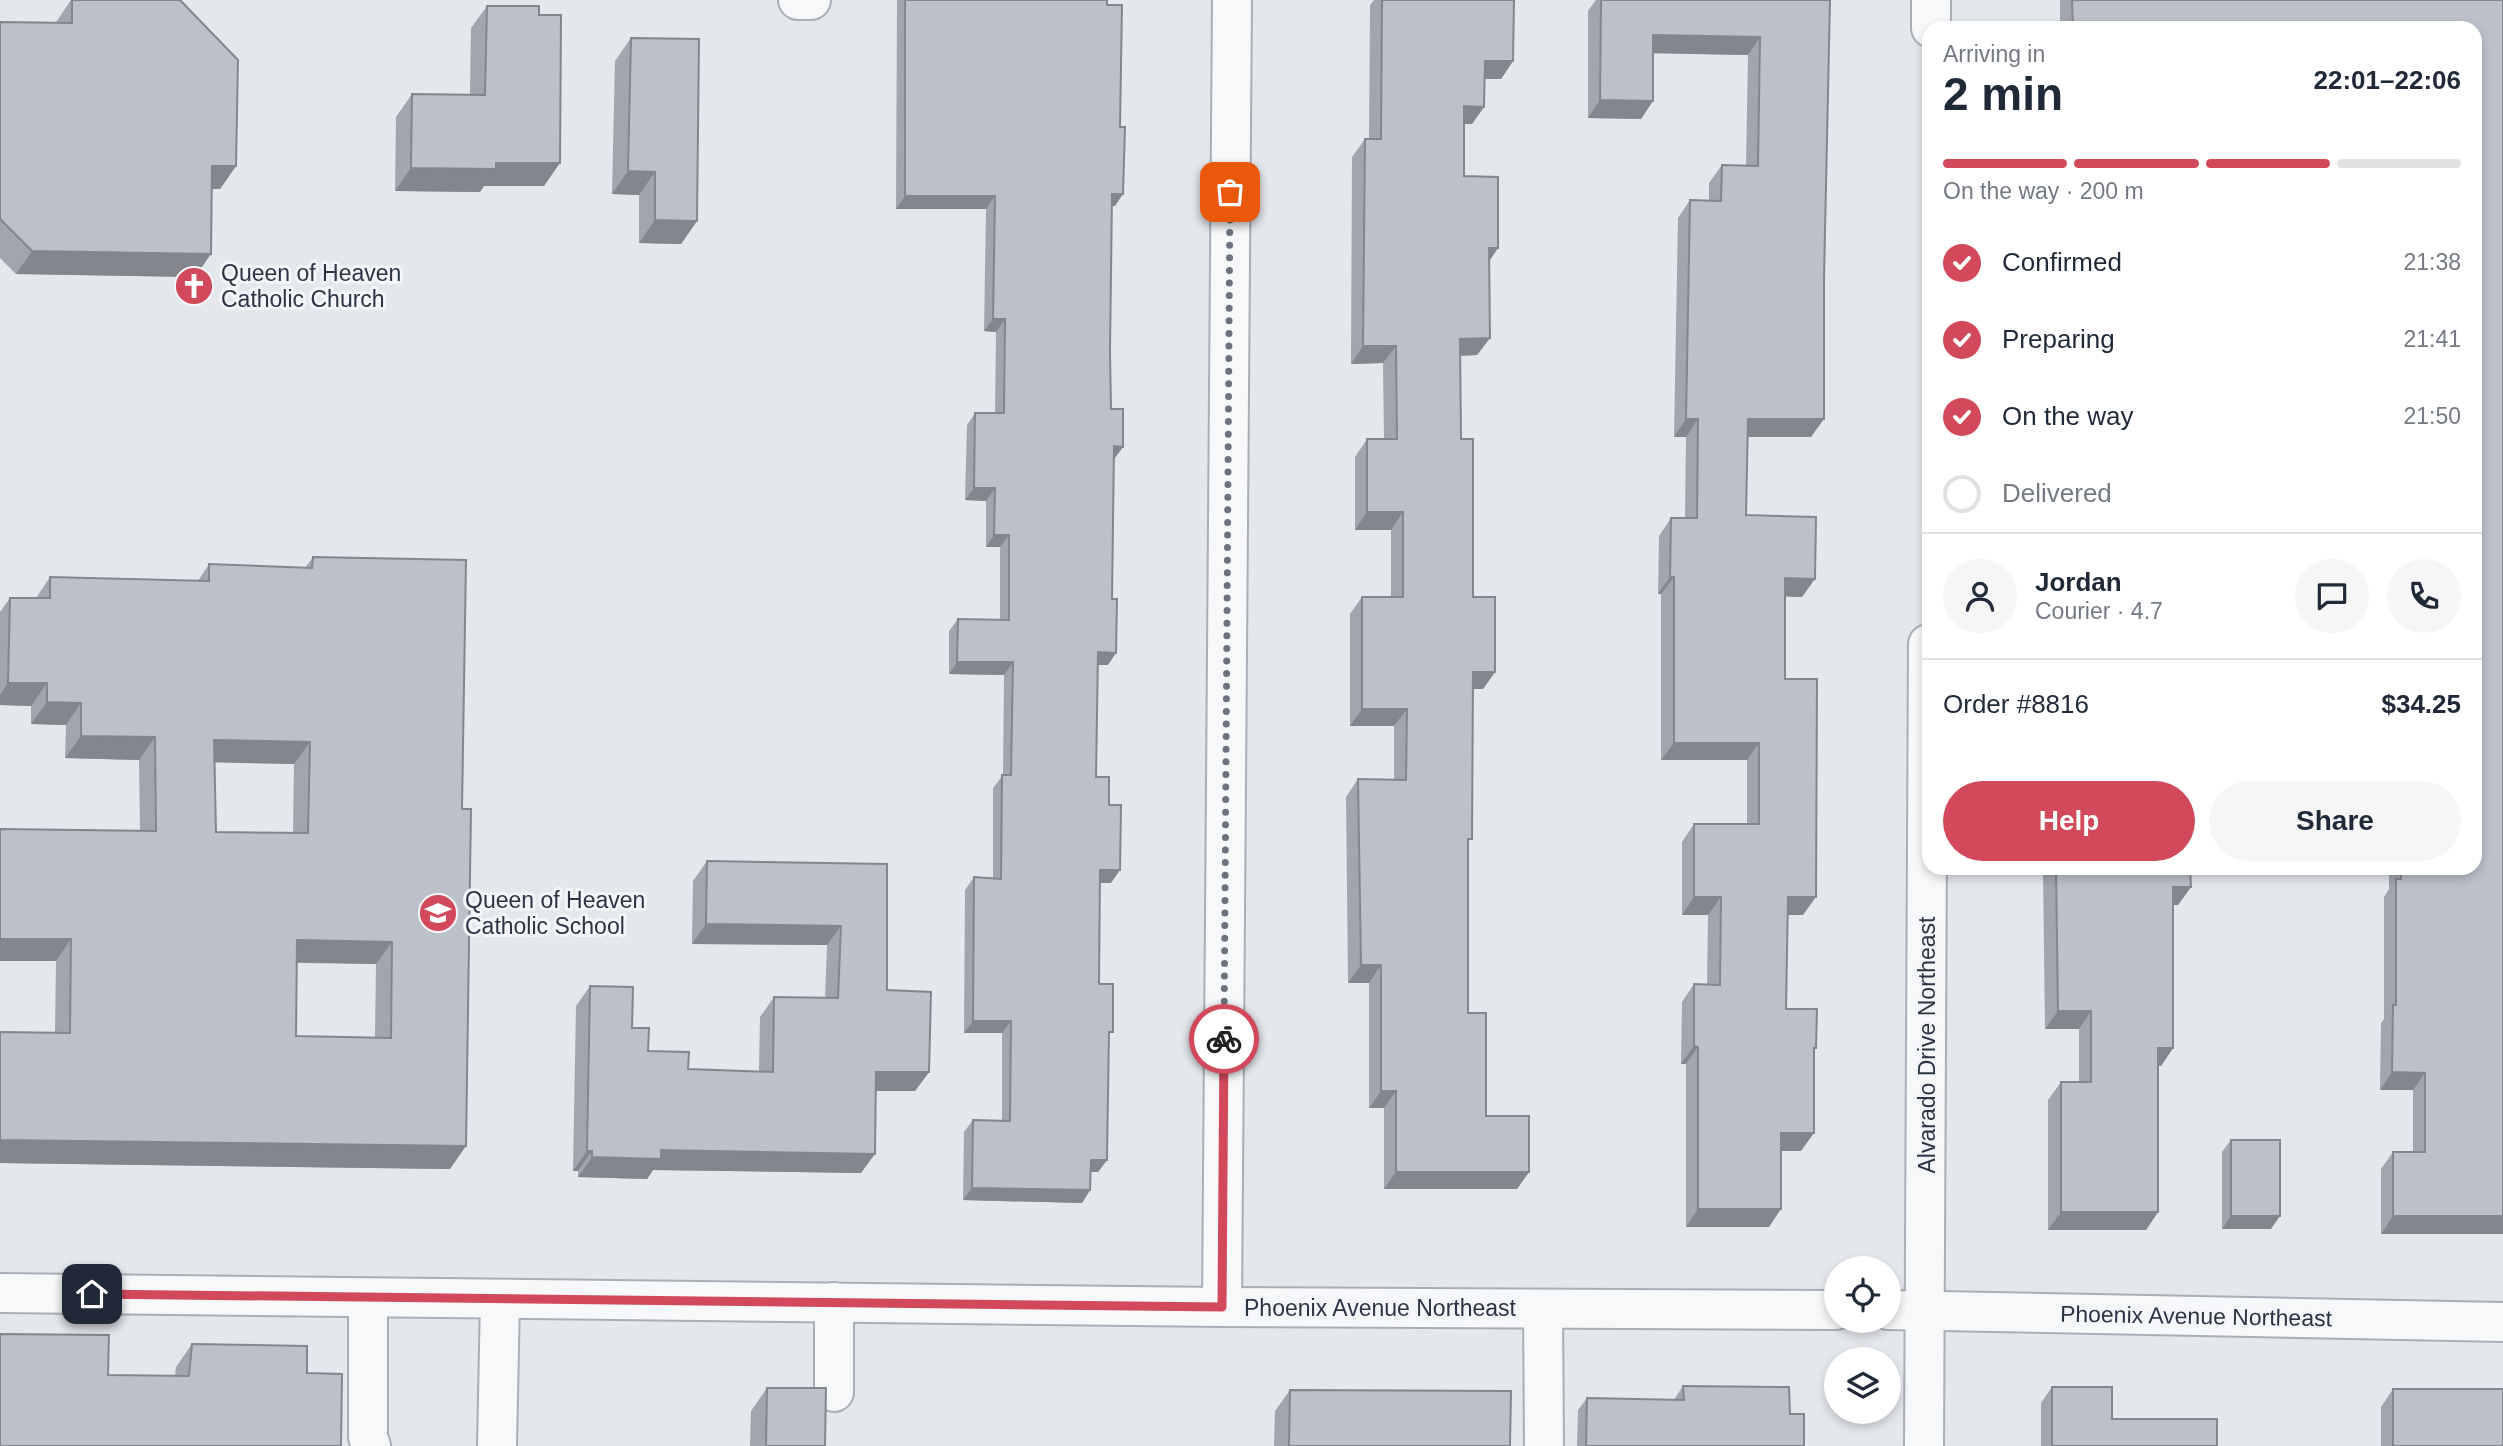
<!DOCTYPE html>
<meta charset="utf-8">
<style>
:root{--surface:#fff;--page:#f6f6f7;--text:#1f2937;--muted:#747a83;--line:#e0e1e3;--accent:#d1495b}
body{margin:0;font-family:Helvetica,sans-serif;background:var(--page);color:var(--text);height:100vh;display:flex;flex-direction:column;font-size:26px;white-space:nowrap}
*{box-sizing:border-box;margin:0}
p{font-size:23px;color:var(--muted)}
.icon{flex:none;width:38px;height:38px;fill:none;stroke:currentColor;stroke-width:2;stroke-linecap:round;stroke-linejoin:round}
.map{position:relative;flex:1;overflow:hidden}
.details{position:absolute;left:1922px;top:21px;width:560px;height:854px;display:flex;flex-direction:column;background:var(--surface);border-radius:21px;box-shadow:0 4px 10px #0003}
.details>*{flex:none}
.controls{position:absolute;left:1824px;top:1256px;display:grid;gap:14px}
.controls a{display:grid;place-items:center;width:77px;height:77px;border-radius:50%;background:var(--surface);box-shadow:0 4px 10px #0003;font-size:35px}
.pin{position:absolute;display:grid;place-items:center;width:60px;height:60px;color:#fff;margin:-30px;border-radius:14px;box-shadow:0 4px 10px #0006}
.courier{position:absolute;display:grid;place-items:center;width:70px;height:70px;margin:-35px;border:5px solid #d1495b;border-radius:50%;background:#fff;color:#222;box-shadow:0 2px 9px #0007}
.summary em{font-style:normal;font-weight:700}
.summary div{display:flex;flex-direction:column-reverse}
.summary{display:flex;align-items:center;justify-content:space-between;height:119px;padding:0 21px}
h1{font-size:46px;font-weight:700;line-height:52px}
.bar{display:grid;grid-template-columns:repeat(4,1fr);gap:10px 7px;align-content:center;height:84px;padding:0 21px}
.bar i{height:9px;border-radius:5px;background:var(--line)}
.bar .active{background:var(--accent)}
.bar p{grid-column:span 4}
.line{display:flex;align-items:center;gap:18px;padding:0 21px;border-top:2px solid var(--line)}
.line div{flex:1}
.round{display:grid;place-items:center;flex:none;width:74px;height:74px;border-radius:37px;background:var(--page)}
ol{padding:0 21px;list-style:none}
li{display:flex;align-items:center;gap:21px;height:77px}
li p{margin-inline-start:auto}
li .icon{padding:7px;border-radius:50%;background:var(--accent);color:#fff;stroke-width:4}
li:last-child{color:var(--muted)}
li i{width:38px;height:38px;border:4px solid var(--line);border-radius:50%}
.cta{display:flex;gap:14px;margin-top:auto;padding:14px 21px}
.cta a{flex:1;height:80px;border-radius:42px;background:var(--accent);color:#fff;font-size:28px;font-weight:700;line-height:80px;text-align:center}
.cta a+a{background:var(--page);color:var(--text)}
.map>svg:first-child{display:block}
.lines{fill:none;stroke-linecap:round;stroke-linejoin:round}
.minor-casing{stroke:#a9aeb7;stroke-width:42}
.minor{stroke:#f7f8fa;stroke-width:38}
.wall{fill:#a1a5ae;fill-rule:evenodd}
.shaded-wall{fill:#83868d}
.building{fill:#bbc0ca;stroke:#83868d;stroke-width:2;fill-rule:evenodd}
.done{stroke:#6c737f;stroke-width:7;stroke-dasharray:0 12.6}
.route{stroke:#d1495b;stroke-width:9}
.labels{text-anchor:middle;stroke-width:6;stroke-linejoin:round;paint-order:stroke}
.poi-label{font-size:23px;fill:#2b3445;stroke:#f4f6f9;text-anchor:start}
.street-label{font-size:23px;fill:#2b3445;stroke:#f4f6f9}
</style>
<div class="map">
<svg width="2503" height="1446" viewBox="0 0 2503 1446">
<rect width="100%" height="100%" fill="#e4e7ec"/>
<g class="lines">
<!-- minor casing -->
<g class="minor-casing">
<g id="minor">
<path d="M798,0H811"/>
<path d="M1931,28V0"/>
<path d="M0,1293L1222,1307L1836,1310"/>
<path d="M368,1298V1437L371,1446"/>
<path d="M834,1302V1392"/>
<path d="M1222,1307L1232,0"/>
<path d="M1543,1309L1544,1446"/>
<path d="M1888,1310L2503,1322"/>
<path d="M497,1446L500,1299"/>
<path d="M1924,1446L1928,644"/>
</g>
</g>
<!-- minor -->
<use href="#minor" class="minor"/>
</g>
<!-- wall -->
<g class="wall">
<path d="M71,0H180L236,166L220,189H212L195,277L16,274L0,258V22H56Z"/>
<path d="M897,0H1107L1115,206H1112L1110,352L1111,409L1123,447L1114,459L1108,665H1098L1096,777L1109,805L1111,883H1100L1099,984L1109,1038L1107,1160L1098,1172H1091L1090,1190L1082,1203L963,1200L964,1132L973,1120L1002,1121V1033H964L965,890L974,877L993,878V788L1003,775L1004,675L949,674V631L958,619L1000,620V547H986V501L965,500L967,425L975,413H995L996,332L984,331L986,209H896Z"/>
<path d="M1374,0H1514L1513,61L1501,79H1484V107L1472,124H1464V176L1489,261L1490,338L1477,355L1461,356V439L1473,597L1495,672L1483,689H1473L1468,844V1013L1486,1116L1529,1172L1517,1189H1384V1108H1369V983H1348L1346,797L1358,779L1394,780V726H1350V614L1362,597H1391V530H1355V457L1367,439H1384L1383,363L1351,364L1352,157L1365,139H1369L1370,5Z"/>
<path d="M1596,0H1830L1811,437H1748L1746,515L1802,597L1785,596V679L1803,915H1787L1786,1009L1814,1052L1801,1151H1781L1769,1227H1686V1064H1681L1682,1002L1694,984H1707L1708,915H1682V842L1694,824H1747V760H1661V594H1658L1659,536L1671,518H1685L1686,437H1674L1678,218L1690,200L1709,201V183L1722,165L1746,166L1748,55L1653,53L1641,119L1588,118V11Z"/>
<path d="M2060,0H2503V1234H2381V1169L2393,1152H2413V1090H2380L2381,1023L2384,1019V897L2389,889V868H2474V28H2060Z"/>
<path d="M487,6L544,186H484L480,192L395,191L396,117L412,94L470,95L471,28Z"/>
<path d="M631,38L697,221L681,244L639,243V195L612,194L615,61Z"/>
<path d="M313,557L450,1169L0,1163V1032L55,1033L56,961L140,831L139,760L65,758L66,725L31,724V706L0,705V612L10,598H36L50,577L198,581L209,564L305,568ZM215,762L294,764L293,832H216ZM297,963L376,964L375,1037L296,1036Z"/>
<path d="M707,861L887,864V990L929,1072L915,1091H876L861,1173L653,1170L647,1179L578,1177V1171H573L576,1006L590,986L632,1028L648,1051L688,1069L759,1071L760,1017L774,997L825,998L827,945L692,944L693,881Z"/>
<path d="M2045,868H2190L2191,887L2178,905H2173V1048L2161,1066H2158V1212L2146,1230H2048V1100L2061,1082H2079V1029H2045L2043,870Z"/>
<path d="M2231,1140L2271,1229H2222V1152Z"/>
<path d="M192,1344L307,1373L341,1446L108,1375L175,1376L176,1367Z"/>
<path d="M1683,1386L1790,1414L1804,1446H1577L1578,1410L1587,1398L1675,1400V1398Z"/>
<path d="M2052,1387L2112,1419L2217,1446H2041V1403Z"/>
<path d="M767,1388L825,1446H750L751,1411Z"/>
<path d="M2393,1389L2503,1446H2381V1407Z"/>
<path d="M1290,1390L1510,1446H1274L1275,1411Z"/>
</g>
<!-- shaded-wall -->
<g class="shaded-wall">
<path d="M1653,35L1760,37L1748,55L1641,53Z"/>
<path d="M1485,61H1513L1501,79H1472Z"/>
<path d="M1600,100L1653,101L1641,119L1588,118Z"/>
<path d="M1464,106L1484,107L1472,124H1451Z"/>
<path d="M496,163H560L544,186H484L480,192L395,191L411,168Z"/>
<path d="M212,166H236L220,189H196Z"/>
<path d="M628,171L655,172L639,195L612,194Z"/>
<path d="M1112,194H1123L1115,206H1104Z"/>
<path d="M905,196H995L986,209H896Z"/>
<path d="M655,220L697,221L681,244L639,243Z"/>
<path d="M1489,248H1498L1486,266Z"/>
<path d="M32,251L211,254L195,277L16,274Z"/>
<path d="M993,319H1005L996,332L984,331Z"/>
<path d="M1490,338L1477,355L1448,356L1460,339Z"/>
<path d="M1363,346H1396L1383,363L1351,364Z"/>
<path d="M1686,419H1698L1686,437H1674Z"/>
<path d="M1748,419H1824L1811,437H1736Z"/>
<path d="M1114,446L1123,447L1114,459Z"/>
<path d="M974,488H995L986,501L965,500Z"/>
<path d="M1367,512H1403L1391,530H1355Z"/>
<path d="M994,535H1009L1000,547H986Z"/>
<path d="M1670,577H1674L1661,594H1658Z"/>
<path d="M1785,578L1815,579L1802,597L1773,596Z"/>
<path d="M1098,652L1116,653L1108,665H1089Z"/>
<path d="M957,662H1013L1004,675L949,674Z"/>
<path d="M1473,672H1495L1483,689H1460Z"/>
<path d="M8,683H47L31,706L0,705V695Z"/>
<path d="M47,702L81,703L66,725L31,724Z"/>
<path d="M1362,709H1407L1394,726H1350Z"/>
<path d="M81,736L155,737L139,760L65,758Z"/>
<path d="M214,740L310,742L294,764L199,762Z"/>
<path d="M1674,743H1759L1747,760H1661Z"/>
<path d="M1100,870H1120L1111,883H1092Z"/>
<path d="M2173,887H2191L2178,905H2161Z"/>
<path d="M1694,897H1721L1708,915H1682Z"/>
<path d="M1788,897H1816L1803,915H1775Z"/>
<path d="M706,924L841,926L827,945L692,944Z"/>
<path d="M0,939H71L56,961H0Z"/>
<path d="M297,940L392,942L376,964L282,962Z"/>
<path d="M1361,965H1381L1369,983H1348Z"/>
<path d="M2058,1011H2091L2079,1029H2045Z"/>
<path d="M973,1021H1011L1002,1033H964Z"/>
<path d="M1694,1046L1698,1047L1686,1064H1681Z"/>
<path d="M2158,1048H2173L2161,1066H2146Z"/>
<path d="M876,1072H929L915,1091H862Z"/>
<path d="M2392,1072L2425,1073L2413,1090H2380Z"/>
<path d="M1381,1091H1396L1384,1108H1369Z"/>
<path d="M1781,1133H1814L1801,1151H1769Z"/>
<path d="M0,1140L466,1146L450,1169L0,1163Z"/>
<path d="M661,1150L875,1154L861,1173L653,1170L647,1179L578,1177L592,1157Z"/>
<path d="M587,1151H592L578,1171H573Z"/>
<path d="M1091,1160H1107L1098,1172H1082Z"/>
<path d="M1396,1172H1529L1517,1189H1384Z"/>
<path d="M972,1188L1090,1190L1082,1203L963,1200Z"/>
<path d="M1698,1209H1781L1769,1227H1686Z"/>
<path d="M2061,1212H2158L2146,1230H2048Z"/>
<path d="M2231,1216H2280L2271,1229H2222Z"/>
<path d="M2393,1216H2503V1234H2381Z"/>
</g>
<!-- building -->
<g class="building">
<path d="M72,0H180L238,60L236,166H212L211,254L32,251L0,219V22L72,23Z"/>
<path d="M905,0H1107V5H1122L1120,127H1125L1123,194H1112L1110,352L1111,409H1123V447L1114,446L1112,599H1117L1116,653L1098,652L1096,777H1109V805H1121L1120,870H1100L1099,984H1113V1032H1109L1107,1160H1091L1090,1190L972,1188L973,1120L1010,1121L1011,1021H973L974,877L1001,879L1002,775H1011L1013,662H957L958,619L1009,620V535H994L995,488H974L975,413H1004L1005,319H993L995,196H905Z"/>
<path d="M1382,0H1514L1513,61H1485L1484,107L1464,106V176L1498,177V248H1489L1490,338L1460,339L1461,439H1473V597H1495V672H1473L1472,839H1468V1013H1486V1116H1529V1172H1396V1091H1381V965H1361L1358,779L1406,780L1407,709H1362V597H1403V512H1367V439H1397L1396,346H1363L1365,139H1381Z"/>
<path d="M1601,0H1830L1824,279V419H1748L1746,515L1816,517L1815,579L1785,578V679H1817L1816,897H1788L1786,1009H1817L1816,1048H1814V1133H1781V1209H1698V1047L1694,1046V984L1720,985L1721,897H1694V824H1759V743H1674V577H1670L1671,518H1697L1698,419H1686L1690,200L1721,201L1722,165L1758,166L1760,37L1653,35V101L1600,100Z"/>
<path d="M2072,0H2503V1216H2393V1152H2425V1073L2392,1072L2393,1005H2396V879H2401V868H2474V28H2073Z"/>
<path d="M487,6H539V15H561L560,163H496V169L411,168L412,94L485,95Z"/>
<path d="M631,38L699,39L697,221L655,220V172L628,171Z"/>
<path d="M313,557L466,560L462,809H471L466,1146L0,1140V1032L70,1033L71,939H0V829L156,831L155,737L81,736V703L47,702V683H8L10,598H50V577L209,581V564L312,568ZM214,740L310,742L308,833L216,832ZM297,940L392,942L391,1038L296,1036Z"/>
<path d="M707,861L887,864V990L931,992L929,1072H876L875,1154L661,1150V1159L592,1157V1151H587L590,986L633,987L632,1028H649L648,1051L689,1052L688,1069L773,1072L774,997L838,998L841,926L706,924Z"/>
<path d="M2056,868H2190L2191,887H2173V1048H2158V1212H2061V1082H2091V1011H2058Z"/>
<rect x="2231" y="1140" width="49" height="76"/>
<path d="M0,1334L109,1335L108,1375L189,1376L192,1344L307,1346V1373L342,1374L341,1446H0Z"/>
<path d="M1683,1386L1789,1387L1790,1414H1804V1446H1586L1587,1398L1684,1400Z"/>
<path d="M2052,1387H2112V1419H2217V1446H2052Z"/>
<path d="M767,1388H826L825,1446H766Z"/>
<rect x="2393" y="1389" width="110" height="57"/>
<path d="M1290,1390L1511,1391L1510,1446H1289Z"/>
</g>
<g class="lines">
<!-- done -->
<path class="done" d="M1224,1039L1230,192"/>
<!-- route -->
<path class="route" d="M92,1294L1222,1307L1224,1039"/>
</g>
<!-- icons -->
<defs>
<g id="church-disc" transform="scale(2.0125)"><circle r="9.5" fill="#d1495b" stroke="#f4f6f9"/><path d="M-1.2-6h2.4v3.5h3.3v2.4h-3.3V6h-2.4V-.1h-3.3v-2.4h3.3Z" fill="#fff"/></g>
<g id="school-disc" transform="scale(2.0125)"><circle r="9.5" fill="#d1495b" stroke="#f4f6f9"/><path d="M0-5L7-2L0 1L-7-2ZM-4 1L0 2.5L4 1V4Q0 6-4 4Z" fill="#fff"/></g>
</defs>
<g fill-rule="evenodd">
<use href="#church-disc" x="194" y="286"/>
<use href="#school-disc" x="438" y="913"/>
</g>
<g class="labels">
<!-- poi labels -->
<g class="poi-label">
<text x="221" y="281">Queen of Heaven<tspan x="221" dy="26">Catholic Church</tspan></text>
<text x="465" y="908">Queen of Heaven<tspan x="465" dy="26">Catholic School</tspan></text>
</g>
<!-- street labels -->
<g class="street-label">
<text transform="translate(1927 1045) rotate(-90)" y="8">Alvarado Drive Northeast</text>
<text x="1380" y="1316">Phoenix Avenue Northeast</text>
<text transform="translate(2196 1316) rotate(1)" y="8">Phoenix Avenue Northeast</text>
</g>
</g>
</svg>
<div class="controls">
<a><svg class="icon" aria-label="locate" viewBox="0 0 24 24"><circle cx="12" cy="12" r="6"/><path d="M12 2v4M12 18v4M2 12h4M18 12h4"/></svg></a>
<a><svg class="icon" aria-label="layers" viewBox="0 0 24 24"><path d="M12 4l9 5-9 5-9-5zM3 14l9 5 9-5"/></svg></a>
</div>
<div class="pin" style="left:1230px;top:192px;background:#ea580c"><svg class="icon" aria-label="bag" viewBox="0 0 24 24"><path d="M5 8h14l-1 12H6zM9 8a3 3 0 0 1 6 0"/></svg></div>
<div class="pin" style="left:92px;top:1294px;background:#1f2937"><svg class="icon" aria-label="home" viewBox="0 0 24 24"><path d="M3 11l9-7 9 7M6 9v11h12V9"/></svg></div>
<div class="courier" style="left:1224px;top:1039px"><svg class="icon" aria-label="bike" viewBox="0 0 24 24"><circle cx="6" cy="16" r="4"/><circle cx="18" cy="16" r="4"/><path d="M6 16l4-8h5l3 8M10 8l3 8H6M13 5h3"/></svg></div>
<section class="details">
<div class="summary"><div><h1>2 min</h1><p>Arriving in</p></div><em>22:01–22:06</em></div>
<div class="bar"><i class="active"></i><i class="active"></i><i class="active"></i><i></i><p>On the way · 200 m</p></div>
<ol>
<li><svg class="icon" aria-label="check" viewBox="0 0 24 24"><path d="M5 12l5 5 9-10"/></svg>Confirmed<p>21:38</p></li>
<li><svg class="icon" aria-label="check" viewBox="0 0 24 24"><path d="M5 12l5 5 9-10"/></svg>Preparing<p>21:41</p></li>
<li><svg class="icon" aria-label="check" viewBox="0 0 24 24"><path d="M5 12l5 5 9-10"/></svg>On the way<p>21:50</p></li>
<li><i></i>Delivered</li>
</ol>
<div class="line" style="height:126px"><a class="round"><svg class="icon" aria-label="person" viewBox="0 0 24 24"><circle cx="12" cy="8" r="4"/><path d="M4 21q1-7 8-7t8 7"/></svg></a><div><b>Jordan</b><p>Courier · 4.7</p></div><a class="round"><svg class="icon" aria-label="chat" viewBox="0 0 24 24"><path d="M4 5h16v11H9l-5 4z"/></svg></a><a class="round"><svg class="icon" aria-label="phone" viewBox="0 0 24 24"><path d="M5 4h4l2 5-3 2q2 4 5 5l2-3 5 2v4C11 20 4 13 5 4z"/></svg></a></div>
<div class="line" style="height:91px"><div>Order #8816</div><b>$34.25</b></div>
<div class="cta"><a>Help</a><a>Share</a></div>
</section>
</div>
